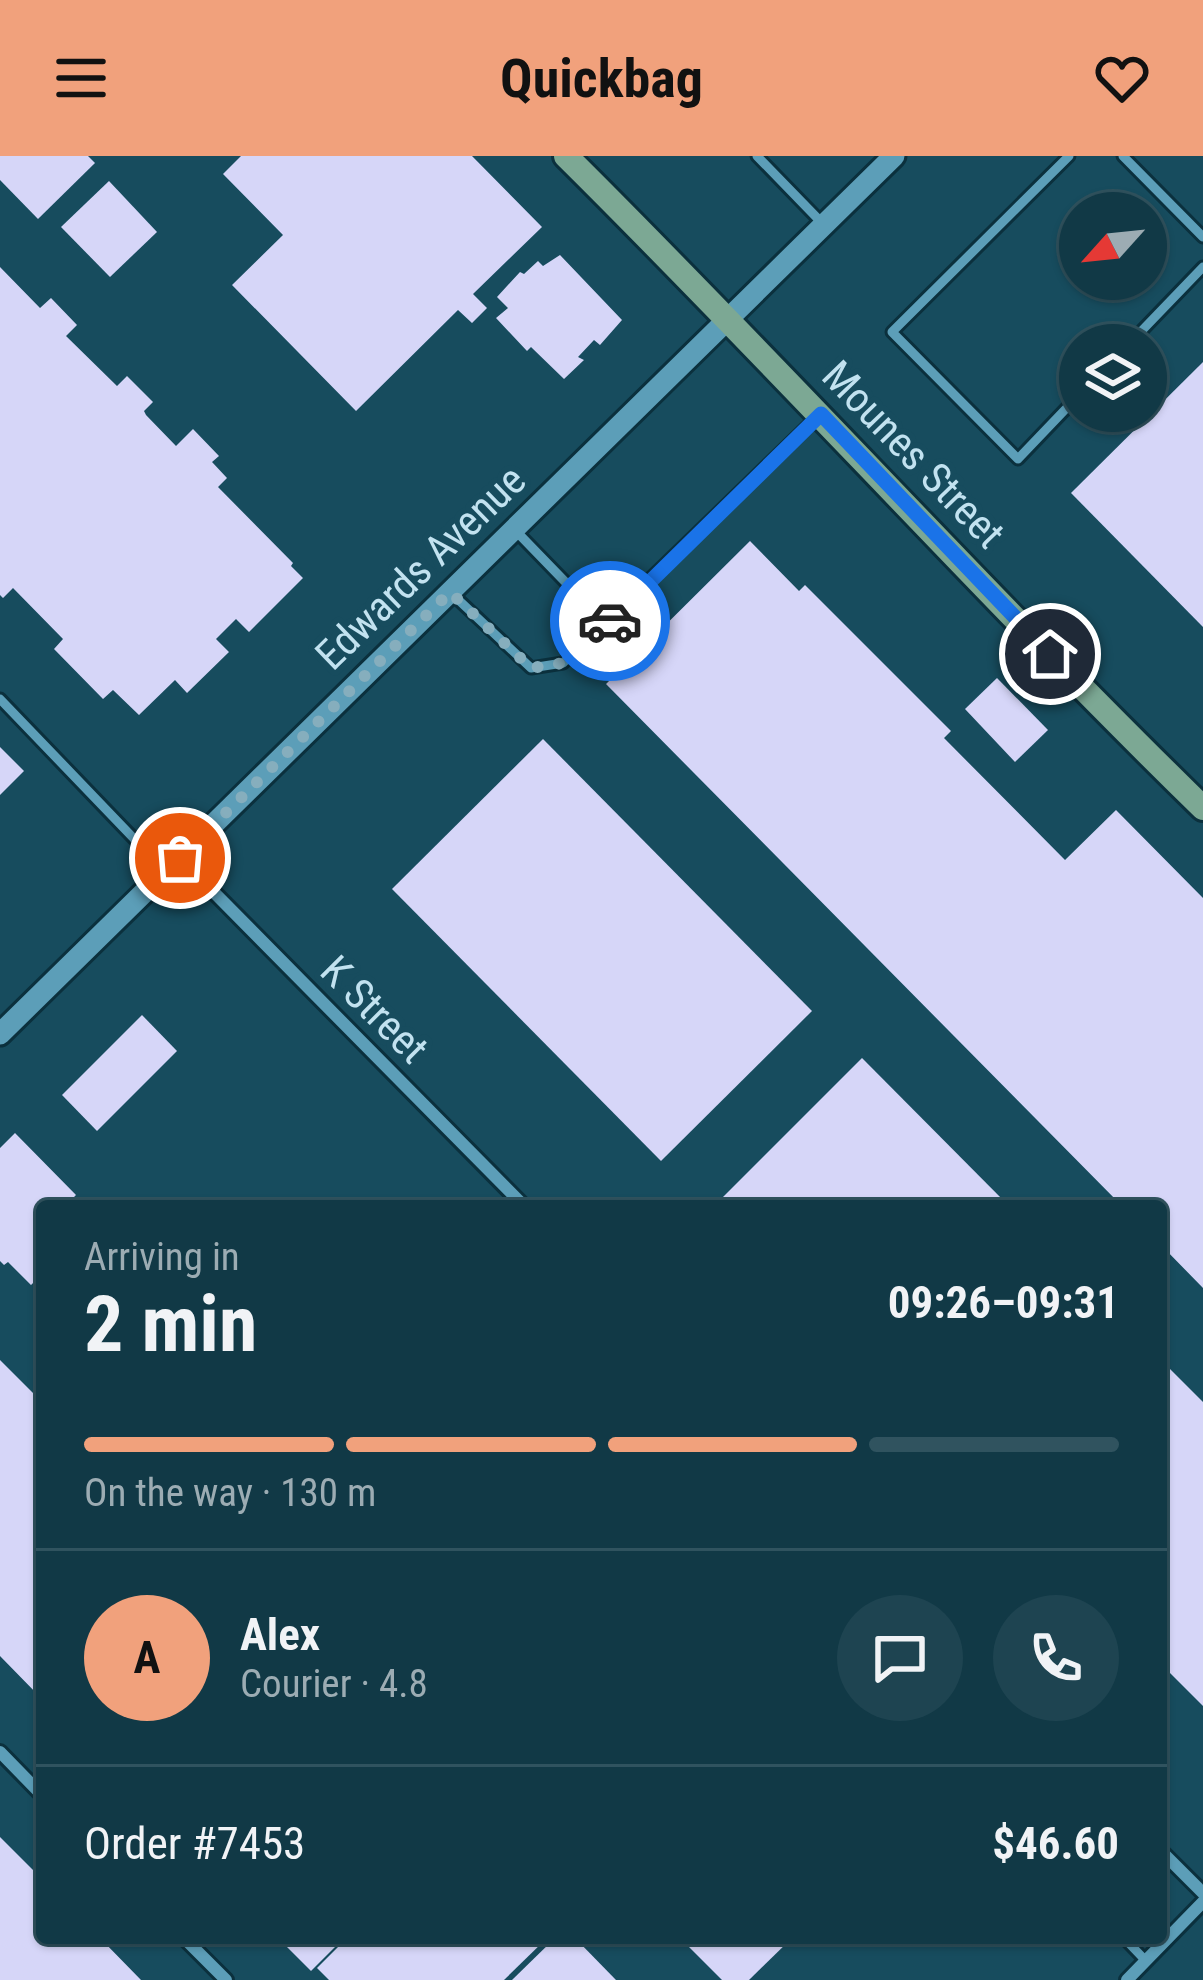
<!DOCTYPE html>
<meta charset="utf-8">
<style>
:root{--surface:#113946;--page:#1e4451;--text:#f1f3f6;--muted:#9cacb3;--line:#30535f;--accent:#f1a17c}
body{margin:0;font-family:"Roboto Condensed",sans-serif;background:var(--page);color:var(--text);height:100vh;display:flex;flex-direction:column;font-size:45px;white-space:nowrap}
*{box-sizing:border-box;margin:0}
p{font-size:39px;color:var(--muted)}
.icon{flex:none;width:66px;height:66px;fill:none;stroke:currentColor;stroke-width:2;stroke-linecap:round;stroke-linejoin:round}
.map{position:relative;flex:1;overflow:hidden}
.sheet{position:absolute;left:36px;top:1044px;width:1131px;height:744px;display:flex;flex-direction:column;background:var(--surface);border-radius:12px;box-shadow:0 3px 9px #0004,0 0 0 3px var(--line)}
.sheet>*{flex:none}
.needle{width:78px;rotate:243deg}
.buttons{position:absolute;left:1059px;top:36px;display:grid;gap:24px}
.buttons a{display:grid;place-items:center;width:108px;height:108px;border-radius:50%;background:var(--surface);box-shadow:0 3px 9px #0004,0 0 0 3px var(--line);font-size:60px}
.pin{position:absolute;display:grid;place-items:center;width:102px;height:102px;color:#fff;margin:-51px;border:6px solid #fff;border-radius:50%;box-shadow:0 3px 12px #0007}
.courier{position:absolute;display:grid;place-items:center;width:120px;height:120px;margin:-60px;border:9px solid #1a73e8;border-radius:50%;background:#fff;color:#222;box-shadow:0 3px 15px #0007}
.head em{font-style:normal;font-weight:700}
.head div{display:flex;flex-direction:column-reverse}
.head{display:flex;align-items:center;justify-content:space-between;height:204px;padding:0 48px}
h1{font-size:78px;font-weight:700;line-height:90px}
.bar{display:grid;grid-template-columns:repeat(4,1fr);gap:18px 12px;align-content:center;height:144px;padding:0 48px}
.bar i{height:15px;border-radius:9px;background:var(--line)}
.bar .current{background:var(--accent)}
.bar p{grid-column:span 4}
.line{display:flex;align-items:center;gap:30px;padding:0 48px;border-top:3px solid var(--line)}
.line div{flex:1}
.round{display:grid;place-items:center;flex:none;width:126px;height:126px;border-radius:63px;background:var(--page)}
header{display:flex;justify-content:space-between;align-items:center;height:156px;padding:0 48px;background:var(--accent);color:#111;font-size:54px;font-weight:700}
.map>svg:first-child{display:block}
.building{fill:#d6d6f8}
.lines{fill:none;stroke-linecap:round;stroke-linejoin:round}
.service-casing{stroke:#0b303d;stroke-width:15}
.minor-casing{stroke:#0b303d;stroke-width:18}
.tertiary-casing{stroke:#0b303d;stroke-width:27}
.secondary-casing{stroke:#0b303d;stroke-width:30}
.service{stroke:#5c9eb8;stroke-width:9}
.minor{stroke:#5c9eb8;stroke-width:12}
.tertiary{stroke:#5c9eb8;stroke-width:21}
.secondary{stroke:#7ca894;stroke-width:24}
.done{stroke:#86aebd;stroke-width:12;stroke-dasharray:0 21.6}
.route{stroke:#1a73e8;stroke-width:15}
.labels{text-anchor:middle;stroke-width:12;stroke-linejoin:round;paint-order:stroke}
.street-label{font-size:42px;fill:#c2e2f0;stroke:#174c5e}
</style>
<header><svg class="icon" aria-label="menu" viewBox="0 0 24 24"><path d="M4 6h16M4 12h16M4 18h16"/></svg>Quickbag<svg class="icon" aria-label="heart" viewBox="0 0 24 24"><path d="M12 20l-8-8c-3-5 5-10 8-4 3-6 11-1 8 4z"/></svg></header>
<div class="map">
<svg width="1203" height="1824" viewBox="0 0 1203 1824">
<rect width="100%" height="100%" fill="#174c5e"/>
<!-- building -->
<g class="building">
<path d="M0,0H88L95,7L38,63L0,24Z"/>
<path d="M241,0H472L542,71L473,138L487,152L472,167L458,154L356,255L232,129L283,79L223,18Z"/>
<path d="M109,25L157,76L110,121L61,71Z"/>
<path d="M560,99L622,164L600,189L594,184L578,201L584,204L564,223L531,191L527,195L496,162L508,152L497,141L520,116L524,118L538,105L543,110Z"/>
<path d="M0,111L40,152L51,142L77,169L66,180L117,230L127,220L153,246L144,255L146,259L176,290L193,273L219,300L212,306L227,322L218,331L293,407L291,410L303,422L249,476L236,463L216,483L229,496L187,537L175,524L139,559L113,534L103,543L54,493L63,483L13,432L3,442L0,439Z"/>
<path d="M1203,206V471L1071,337Z"/>
<path d="M750,385L799,435L805,429L951,575L944,582L1065,704L1116,654L1203,742V1132L1161,1089V1050H1122L606,528Z"/>
<path d="M997,522L1048,574L1015,606L965,553Z"/>
<path d="M543,583L812,855L661,1005L392,733Z"/>
<path d="M0,591L24,615L0,639Z"/>
<path d="M142,859L177,895L97,975L62,939Z"/>
<path d="M862,902L1009,1050H714Z"/>
<path d="M15,977L76,1039L65,1050H42V1118L31,1129L8,1106L4,1109L0,1105V992Z"/>
<path d="M0,1204L42,1246V1553L36,1547L41,1542L0,1500Z"/>
<path d="M1161,1204L1203,1246V1550L1161,1508Z"/>
<path d="M0,1681L42,1723V1782H100L141,1824H0Z"/>
<path d="M278,1782H344L311,1815Z"/>
<path d="M347,1782H547L504,1824H329L317,1812Z"/>
<path d="M555,1782H575L616,1824H512Z"/>
<path d="M680,1782H792L749,1824H722Z"/>
</g>
<g class="lines">
<!-- service casing -->
<g class="service-casing">
<g id="service">
<path d="M757,0L824,69"/>
<path d="M1069,0L892,176L1018,303L1080,238"/>
<path d="M1123,0L1203,81"/>
<path d="M1128,189L1203,111"/>
<path d="M514,373L606,468"/>
<path d="M450,436L531,512L563,507L818,260"/>
<path d="M0,543L166,716"/>
<path d="M1124,1782L1146,1805"/>
</g>
</g>
<!-- minor casing -->
<g class="minor-casing">
<g id="minor">
<path d="M180,702L524,1050"/>
<path d="M0,1596L42,1639"/>
<path d="M1161,1695L1203,1737"/>
<path d="M184,1782L226,1824"/>
<path d="M1127,1824L1203,1746"/>
</g>
</g>
<!-- tertiary casing -->
<g class="tertiary-casing">
<path id="tertiary" d="M0,878L894,0"/>
</g>
<!-- secondary casing -->
<g class="secondary-casing">
<path id="secondary" d="M566,0C782,214 986,440 1203,652"/>
</g>
<!-- service -->
<use href="#service" class="service"/>
<!-- minor -->
<use href="#minor" class="minor"/>
<!-- tertiary -->
<use href="#tertiary" class="tertiary"/>
<!-- secondary -->
<use href="#secondary" class="secondary"/>
</g>
<g class="lines">
<!-- done -->
<path class="done" d="M180,702L450,436L531,512L563,507L610,465"/>
<!-- route -->
<path class="route" d="M610,465L821,258L1050,498"/>
</g>
<g class="labels">
<!-- street labels -->
<g class="street-label">
<text transform="translate(914 298) rotate(46)" y="15">Mounes Street</text>
<text transform="translate(420 411) rotate(-44)" y="15">Edwards Avenue</text>
<text transform="translate(375 853) rotate(45)" y="15">K Street</text>
</g>
</g>
</svg>
<div class="buttons">
<a><svg class="needle" viewBox="-14 -14 28 28"><path d="M0-13l5 13h-10z" fill="#e53935"/><path d="M0 13l5-13h-10z" fill="#9cacb3"/></svg></a>
<a><svg class="icon" aria-label="layers" viewBox="0 0 24 24"><path d="M12 4l9 5-9 5-9-5zM3 14l9 5 9-5"/></svg></a>
</div>
<div class="pin" style="left:180px;top:702px;background:#ea580c"><svg class="icon" aria-label="bag" viewBox="0 0 24 24"><path d="M5 8h14l-1 12H6zM9 8a3 3 0 0 1 6 0"/></svg></div>
<div class="pin" style="left:1050px;top:498px;background:#1f2937"><svg class="icon" aria-label="home" viewBox="0 0 24 24"><path d="M3 11l9-7 9 7M6 9v11h12V9"/></svg></div>
<div class="courier" style="left:610px;top:465px"><svg class="icon" aria-label="car" viewBox="0 0 24 24"><path d="M5 17H2v-5l4-1 3-4h7l3 4 3 1v5h-3M9 17h6M6 11h13"/><circle cx="7" cy="17" r="2"/><circle cx="17" cy="17" r="2"/></svg></div>
<section class="sheet">
<div class="head"><div><h1>2 min</h1><p>Arriving in</p></div><em>09:26–09:31</em></div>
<div class="bar"><i class="current"></i><i class="current"></i><i class="current"></i><i></i><p>On the way · 130 m</p></div>
<div class="line" style="height:216px"><b class="round" style="background:var(--accent);color:#111">A</b><div><b>Alex</b><p>Courier · 4.8</p></div><a class="round"><svg class="icon" aria-label="chat" viewBox="0 0 24 24"><path d="M4 5h16v11H9l-5 4z"/></svg></a><a class="round"><svg class="icon" aria-label="phone" viewBox="0 0 24 24"><path d="M5 4h4l2 5-3 2q2 4 5 5l2-3 5 2v4C11 20 4 13 5 4z"/></svg></a></div>
<div class="line" style="height:156px"><div>Order #7453</div><b>$46.60</b></div>
</section>
</div>
